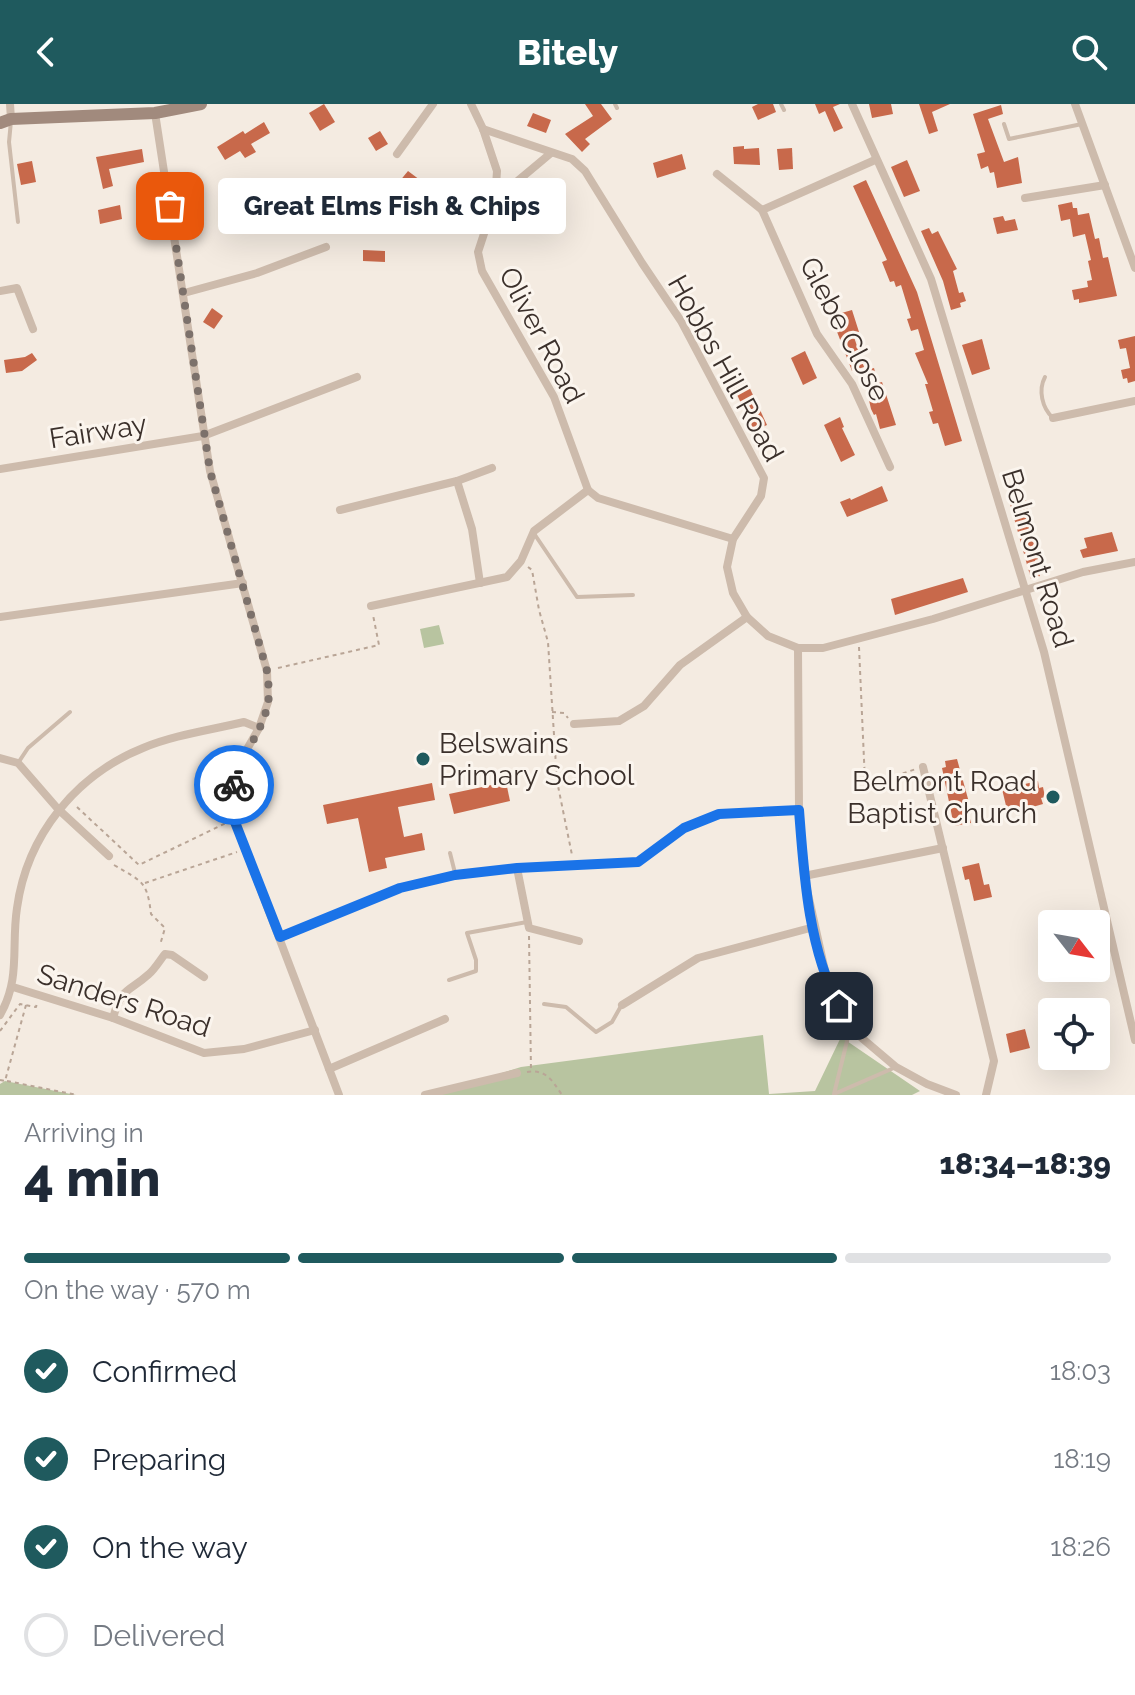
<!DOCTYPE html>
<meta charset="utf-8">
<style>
:root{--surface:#fff;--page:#f2f2f3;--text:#1f2937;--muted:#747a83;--line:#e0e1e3;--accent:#1f5a5e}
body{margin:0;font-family:Raleway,sans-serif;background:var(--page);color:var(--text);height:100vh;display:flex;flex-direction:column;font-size:30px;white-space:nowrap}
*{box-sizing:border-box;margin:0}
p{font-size:26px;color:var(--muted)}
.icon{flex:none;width:44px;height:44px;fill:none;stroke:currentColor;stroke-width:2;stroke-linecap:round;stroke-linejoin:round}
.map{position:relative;height:991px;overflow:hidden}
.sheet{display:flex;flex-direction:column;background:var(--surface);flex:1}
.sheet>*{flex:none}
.needle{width:52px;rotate:121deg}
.fabs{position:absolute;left:1038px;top:806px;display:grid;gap:16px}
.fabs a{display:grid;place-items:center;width:72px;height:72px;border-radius:8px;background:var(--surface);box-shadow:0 8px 32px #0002;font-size:40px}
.pin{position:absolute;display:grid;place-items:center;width:68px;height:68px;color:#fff;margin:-34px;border-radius:16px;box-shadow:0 4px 12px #0006}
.courier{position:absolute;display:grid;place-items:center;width:80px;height:80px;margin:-40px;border:6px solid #1a73e8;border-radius:50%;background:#fff;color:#222;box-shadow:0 2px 10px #0007}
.bubble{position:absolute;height:56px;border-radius:8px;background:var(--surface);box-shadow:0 8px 32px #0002;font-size:26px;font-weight:800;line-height:56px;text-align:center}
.head em{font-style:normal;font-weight:800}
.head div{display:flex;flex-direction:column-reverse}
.head{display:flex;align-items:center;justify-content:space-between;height:136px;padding:0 24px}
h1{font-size:52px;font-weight:800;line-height:60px}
.bar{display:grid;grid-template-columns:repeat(4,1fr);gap:12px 8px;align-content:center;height:96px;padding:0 24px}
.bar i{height:10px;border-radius:6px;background:var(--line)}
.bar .on{background:var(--accent)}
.bar p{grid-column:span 4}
ol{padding:0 24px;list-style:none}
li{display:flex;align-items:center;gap:24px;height:88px}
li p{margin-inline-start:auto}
li .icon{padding:8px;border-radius:50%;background:var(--accent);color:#fff;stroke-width:4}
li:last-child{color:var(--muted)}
li i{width:44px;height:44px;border:4px solid var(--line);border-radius:50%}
header{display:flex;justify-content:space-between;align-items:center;height:104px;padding:0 24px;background:var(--accent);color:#fff;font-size:36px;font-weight:800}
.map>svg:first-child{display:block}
.green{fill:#b8c4a0}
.building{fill:#c8694b}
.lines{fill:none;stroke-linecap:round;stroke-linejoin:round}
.path{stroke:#b9a596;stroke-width:2;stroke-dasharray:4 4;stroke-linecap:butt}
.lane{stroke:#cdbbac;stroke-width:4}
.street{stroke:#cdbbac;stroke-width:8}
.secondary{stroke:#a18a7d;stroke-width:12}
.done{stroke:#7c716b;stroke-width:8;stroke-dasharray:0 14.4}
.route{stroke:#1a73e8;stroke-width:10}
.poi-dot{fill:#1f5a5e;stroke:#fbf5ee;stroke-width:3}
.labels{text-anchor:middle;stroke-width:6;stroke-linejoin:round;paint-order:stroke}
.street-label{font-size:28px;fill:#3b302b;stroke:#fbf5ee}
.poi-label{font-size:28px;fill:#3b302b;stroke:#fbf5ee;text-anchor:start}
</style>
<header><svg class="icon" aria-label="back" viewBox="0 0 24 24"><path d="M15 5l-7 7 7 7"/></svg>Bitely<svg class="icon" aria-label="search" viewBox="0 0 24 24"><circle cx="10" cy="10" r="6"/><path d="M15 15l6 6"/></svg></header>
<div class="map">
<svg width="1135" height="991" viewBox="0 0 1135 991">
<rect width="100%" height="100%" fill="#f4ebe1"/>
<!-- green -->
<g class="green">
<path d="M439,521L444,540L424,544L420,525Z"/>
<path d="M763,931L769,990L815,987L841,933L920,987L912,991H431L521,963Z"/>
<path d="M5,977L76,991H0V980Z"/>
</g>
<!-- building -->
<g class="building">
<path d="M324,0L335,18L320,27L309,9Z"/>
<path d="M585,0H601L612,15L585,35L590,40L582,48L565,30L593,12Z"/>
<path d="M758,0H773L776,8L758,16L752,3Z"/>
<path d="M815,0H840L833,3L843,24L834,28L825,7L819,10Z"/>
<path d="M869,0H891L893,10L872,14Z"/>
<path d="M919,0H950L932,8L938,27L929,30Z"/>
<path d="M1001,1L1003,10L988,15L1004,58L1018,53L1022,79L997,84L994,68L990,69L988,62L981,65L977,50L985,48L973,10Z"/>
<path d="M533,9L551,16L546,29L527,22Z"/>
<path d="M264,18L270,29L251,40L256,48L245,54L240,47L225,56L217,43L243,27L245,30Z"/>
<path d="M380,27L388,40L376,47L368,34Z"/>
<path d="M744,42V45L759,44L760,61L734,60L733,43Z"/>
<path d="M792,44L793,65L779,66L777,45Z"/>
<path d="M142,45L144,58L109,65L113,82L103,85L96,53Z"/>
<path d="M682,50L686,65L657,74L653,59Z"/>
<path d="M907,56L920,87L904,93L891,63Z"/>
<path d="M32,57L36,78L21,81L17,60Z"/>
<path d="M408,67L420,76L407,94L394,84Z"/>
<path d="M866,76L917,188L962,337L945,342L938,319L933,320L929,308L933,307L925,280H928L915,249L924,246L918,225L911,227L907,215L911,214L901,181L896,183L894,177L890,178L882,158L887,156L853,82Z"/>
<path d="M1072,98L1073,104H1077L1078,111L1089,109L1095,135L1099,134L1103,154L1108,153L1117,192L1079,199V195L1074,196L1072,186L1088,183L1087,177L1092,176L1088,157L1091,156L1085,130L1073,133L1070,115L1061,117L1058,101Z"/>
<path d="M120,101L122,115L100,120L98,106Z"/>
<path d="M1003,112L1005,117L1015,115L1018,126L997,130L993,114Z"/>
<path d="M929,124L932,130L938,127L957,165L953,167L959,189L963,188L966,197L960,199L961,203L951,206L943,177L921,127Z"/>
<path d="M363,146L385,147V158L363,157Z"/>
<path d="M212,204L223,212L214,225L203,218Z"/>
<path d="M852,206L859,228L853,230L864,263L852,267L831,212Z"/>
<path d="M1135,232V277L1128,279L1127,274L1123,275L1121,266L1130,264L1126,244L1120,245L1118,236Z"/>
<path d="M982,235L990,265L972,271L962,241Z"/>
<path d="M805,247L817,274L803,281L791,254Z"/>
<path d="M32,249L37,256L22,267L6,269L4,256L25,253Z"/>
<path d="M874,264L878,279L882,278L896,321L880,325L876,310L874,311L871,305L865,279L861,280L858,268Z"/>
<path d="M745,274L767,321L754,327L732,280Z"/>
<path d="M840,313L844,323L842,324L855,351L841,358L824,321Z"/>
<path d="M882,382L888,397L847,413L840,398L850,394L851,396Z"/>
<path d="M1020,393L1022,398L1026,396L1041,454L1035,456L1040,472L1031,475L1009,396Z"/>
<path d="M1112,428L1118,447L1083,454L1080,446L1087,444L1084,434Z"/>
<path d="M963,474L968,488L895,511L891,495Z"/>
<path d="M957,655L970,702L967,703L971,719L954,722L942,664L946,663L945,657Z"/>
<path d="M1038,677L1039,684L1043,683L1045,693L1041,694L1043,700L1008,710L1002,685Z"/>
<path d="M506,678L510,697L454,710L449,690Z"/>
<path d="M432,679L435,696L398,703L404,733L422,729L425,746L385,754L387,764L369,768L358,714L327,720L323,701Z"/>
<path d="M979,759L984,781L989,780L992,793L974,797L969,775L965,776L962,763Z"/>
<path d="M1025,925L1030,944L1010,949L1006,930Z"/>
</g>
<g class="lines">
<!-- path -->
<g class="path">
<path d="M528,463L532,466L539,506L548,538L557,677L572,751"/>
<path d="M859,543L865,678L868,681L916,665"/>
<path d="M278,564L379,541L373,511"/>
<path d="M552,608L564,609L568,614"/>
<path d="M77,703L139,761L226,719"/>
<path d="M114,761C142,778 147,776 151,810L165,824L160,841"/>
<path d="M145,779L237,748"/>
<path d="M529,832L531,967"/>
<path d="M0,927L20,900L36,903L37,899"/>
<path d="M527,968C546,965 552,976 562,991"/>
<path d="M0,976L5,977L26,901"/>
<path d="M7,977L77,991"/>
</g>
<!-- lane -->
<g class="lane">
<path d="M615,0L617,4"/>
<path d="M781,0L784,6"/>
<path d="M11,17L9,38L18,118"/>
<path d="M1004,20L1009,35L1082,20"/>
<path d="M1045,273C1038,286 1042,304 1053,314"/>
<path d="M535,431L577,493L633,491"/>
<path d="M18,659L28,644L70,608"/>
<path d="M450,749L455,769"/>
<path d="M449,876L476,867V856L467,829L527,818"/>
<path d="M544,900L566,903L596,928L612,918L621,902"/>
<path d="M850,925L834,990L896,963"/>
</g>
<!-- street -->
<g class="street">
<path d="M10,0L11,15"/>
<path d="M471,0L483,25L497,67L495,96L478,148L482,167L554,293L588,386L598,394L733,435"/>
<path d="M852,0L931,175L1044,548L1135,936"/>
<path d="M1075,0L1135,164"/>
<path d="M155,9L210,367L267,567L268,598L259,624L238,661L233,687V713L339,991"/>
<path d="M483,25L572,55L585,67L642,159L681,217L764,374L761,392L733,435L727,463L733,489L747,513L768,532L798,544H823L933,515L1083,468L1135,458"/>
<path d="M397,50L433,0"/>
<path d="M875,56L762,106L817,230L852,280L890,363"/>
<path d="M717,70L762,106"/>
<path d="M1025,94L1105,81"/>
<path d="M495,96L551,49"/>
<path d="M0,187L17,184L33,225"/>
<path d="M184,189L257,169L326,143"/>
<path d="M1053,314L1135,297"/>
<path d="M0,365L203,332L357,273"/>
<path d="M457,377L472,425L480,479"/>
<path d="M340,406L457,377L492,364"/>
<path d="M371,502L507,473L521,457L534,427L588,386"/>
<path d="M0,513L243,479"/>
<path d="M798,544L799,706L804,772L828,880L850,924L896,963L927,980L956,991"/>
<path d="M574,620L619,617L644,602L680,561L747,513"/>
<path d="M0,654L18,659L58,705L109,752"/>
<path d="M923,663L994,957L986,991"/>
<path d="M517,764L529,824L579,837"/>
<path d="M804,772L943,744"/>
<path d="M280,833L400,784L455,771L517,764L638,758L684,724L719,710L799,706"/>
<path d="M13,883L113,914L204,949L244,945L315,926"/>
<path d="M622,901L698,854L814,823"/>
<path d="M0,911C21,874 11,843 17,804C27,731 76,671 143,644C174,631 211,626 244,618L259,624"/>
<path d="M113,914C122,882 128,889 149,870C155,865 160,856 165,850L172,851L204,873"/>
<path d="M329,965L445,915"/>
<path d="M425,991L517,969"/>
</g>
<!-- secondary -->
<path class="secondary" d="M0,19L11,15L155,9L201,0"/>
</g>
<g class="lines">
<!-- done -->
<path class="done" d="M170,102L210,367L267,567C268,577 270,589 268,599C263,628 240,651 234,681"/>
<!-- route -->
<path class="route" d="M234,681L233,713L280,833L400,784L455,771L517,764L638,758L684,724L719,710L799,706C804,771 808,843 839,902"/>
</g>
<!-- markers -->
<g class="poi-dot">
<circle cx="423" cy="655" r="8"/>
<circle cx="1053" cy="693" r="8"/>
</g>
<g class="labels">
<!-- street labels -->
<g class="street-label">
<text transform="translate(845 225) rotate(62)" y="10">Glebe Close</text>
<text transform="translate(542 231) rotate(62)" y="10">Oliver Road</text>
<text transform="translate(726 264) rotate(61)" y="10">Hobbs Hill Road</text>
<text transform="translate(98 327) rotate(-9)" y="10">Fairway</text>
<text transform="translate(1038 454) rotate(73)" y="10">Belmont Road</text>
<text transform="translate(124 896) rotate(18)" y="10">Sanders Road</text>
</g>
<!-- poi labels -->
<g class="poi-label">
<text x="439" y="649">Belswains<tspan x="439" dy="32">Primary School</tspan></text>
<text x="1037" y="687" text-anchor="end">Belmont Road<tspan x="1037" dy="32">Baptist Church</tspan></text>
</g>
</g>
</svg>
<div class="fabs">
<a><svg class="needle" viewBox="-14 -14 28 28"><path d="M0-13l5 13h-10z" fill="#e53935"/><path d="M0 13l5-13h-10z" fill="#747a83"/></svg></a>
<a><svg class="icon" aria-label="locate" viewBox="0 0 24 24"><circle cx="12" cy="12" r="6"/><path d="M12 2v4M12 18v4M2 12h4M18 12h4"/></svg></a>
</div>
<div class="pin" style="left:170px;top:102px;background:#ea580c"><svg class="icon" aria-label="bag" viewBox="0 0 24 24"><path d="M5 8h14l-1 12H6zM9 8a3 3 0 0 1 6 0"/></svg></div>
<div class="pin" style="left:839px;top:902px;background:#1f2937"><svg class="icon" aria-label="home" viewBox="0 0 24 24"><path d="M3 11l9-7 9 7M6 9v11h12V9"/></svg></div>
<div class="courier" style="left:234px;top:681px"><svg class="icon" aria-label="bike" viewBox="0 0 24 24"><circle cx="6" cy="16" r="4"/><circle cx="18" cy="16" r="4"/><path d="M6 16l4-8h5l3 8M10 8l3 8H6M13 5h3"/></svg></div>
<div class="bubble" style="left:218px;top:74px;width:348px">Great Elms Fish &amp; Chips</div>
</div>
<section class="sheet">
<div class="head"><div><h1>4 min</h1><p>Arriving in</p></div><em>18:34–18:39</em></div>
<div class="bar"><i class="on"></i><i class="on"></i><i class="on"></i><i></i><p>On the way · 570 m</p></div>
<ol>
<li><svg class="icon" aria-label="check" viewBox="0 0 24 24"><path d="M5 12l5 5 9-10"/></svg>Confirmed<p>18:03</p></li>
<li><svg class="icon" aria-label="check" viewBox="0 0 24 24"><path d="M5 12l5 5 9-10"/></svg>Preparing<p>18:19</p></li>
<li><svg class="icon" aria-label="check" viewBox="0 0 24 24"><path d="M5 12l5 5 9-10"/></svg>On the way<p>18:26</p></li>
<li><i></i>Delivered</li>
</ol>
</section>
